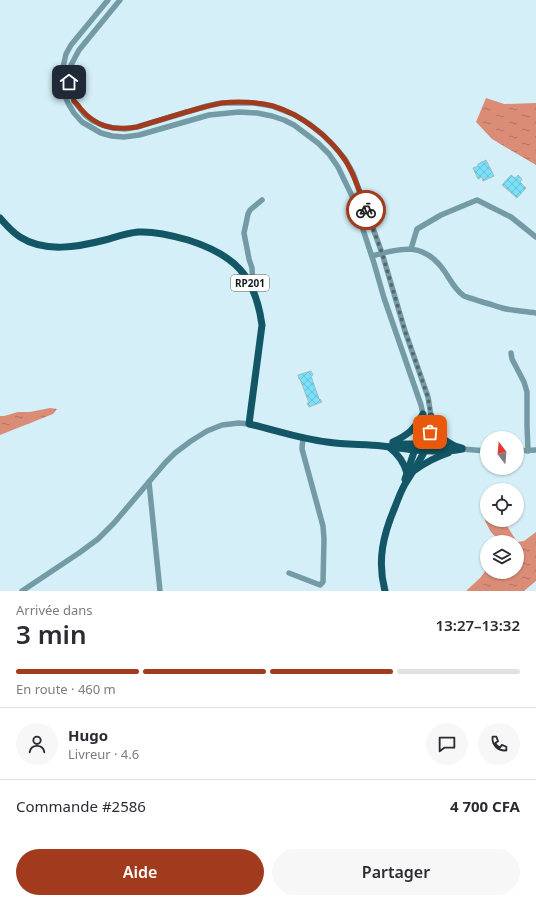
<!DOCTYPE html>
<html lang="fr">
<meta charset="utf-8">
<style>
:root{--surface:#fff;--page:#f7f7f7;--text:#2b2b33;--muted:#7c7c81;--line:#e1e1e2;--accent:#a23a1d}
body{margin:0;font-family:"Noto Sans",sans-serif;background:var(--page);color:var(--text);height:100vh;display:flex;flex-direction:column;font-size:15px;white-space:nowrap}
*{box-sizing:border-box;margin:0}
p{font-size:13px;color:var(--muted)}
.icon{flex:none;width:22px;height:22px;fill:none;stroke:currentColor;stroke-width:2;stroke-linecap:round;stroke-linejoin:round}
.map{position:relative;height:591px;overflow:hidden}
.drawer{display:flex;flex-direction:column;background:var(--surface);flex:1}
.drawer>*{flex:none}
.needle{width:26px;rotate:344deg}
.buttons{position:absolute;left:480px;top:431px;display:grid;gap:8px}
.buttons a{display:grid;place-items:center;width:44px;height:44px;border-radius:50%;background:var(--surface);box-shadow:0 1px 3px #0004;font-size:20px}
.pin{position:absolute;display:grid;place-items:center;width:34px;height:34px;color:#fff;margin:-17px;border-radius:8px;box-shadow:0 2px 6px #0006}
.courier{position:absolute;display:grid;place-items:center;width:40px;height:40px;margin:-20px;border:3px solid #a23a1d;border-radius:50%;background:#fff;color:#222;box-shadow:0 1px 5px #0007}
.summary em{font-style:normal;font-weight:600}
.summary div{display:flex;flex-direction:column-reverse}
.summary{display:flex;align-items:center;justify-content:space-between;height:68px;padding:0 16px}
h1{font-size:26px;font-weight:600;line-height:30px}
.bar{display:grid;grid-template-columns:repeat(4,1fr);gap:6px 4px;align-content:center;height:48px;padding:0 16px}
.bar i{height:5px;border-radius:3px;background:var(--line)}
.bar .selected{background:var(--accent)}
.bar p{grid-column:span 4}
.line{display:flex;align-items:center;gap:10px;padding:0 16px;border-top:1px solid var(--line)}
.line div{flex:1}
.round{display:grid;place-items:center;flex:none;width:42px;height:42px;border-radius:21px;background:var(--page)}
.primary-button{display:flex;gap:8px;margin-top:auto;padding:8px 16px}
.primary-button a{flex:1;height:46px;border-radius:24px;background:var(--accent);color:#fff;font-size:16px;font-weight:600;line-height:46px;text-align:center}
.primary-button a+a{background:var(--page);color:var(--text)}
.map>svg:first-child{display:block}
.water{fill:url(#water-ripples)}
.building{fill:url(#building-cross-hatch);stroke:#a1bbc2}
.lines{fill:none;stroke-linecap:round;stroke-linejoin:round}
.minor{stroke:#749ba5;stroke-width:5.5}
.major{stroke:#135766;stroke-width:7}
.done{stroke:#57676b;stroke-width:4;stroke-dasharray:0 7.2}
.route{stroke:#a23a1d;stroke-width:5}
.labels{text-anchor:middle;stroke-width:3.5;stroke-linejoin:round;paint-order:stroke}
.shield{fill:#fff;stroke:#5a6263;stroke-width:1}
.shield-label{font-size:10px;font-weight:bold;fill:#141e20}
</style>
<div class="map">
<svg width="536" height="591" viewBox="0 0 536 591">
<defs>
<pattern id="water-ripples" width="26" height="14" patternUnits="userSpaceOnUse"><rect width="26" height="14" fill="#da8c77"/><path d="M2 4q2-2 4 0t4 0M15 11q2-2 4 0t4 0" fill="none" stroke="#b07261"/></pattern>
<pattern id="building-cross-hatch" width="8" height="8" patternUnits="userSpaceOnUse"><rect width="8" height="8" fill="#7adff8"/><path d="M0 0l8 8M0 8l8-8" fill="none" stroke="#69bfd4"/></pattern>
</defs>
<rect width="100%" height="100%" fill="#d4eff7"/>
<!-- water -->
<g class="water">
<path d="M486,98L504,104L536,103V165L492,139L476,122Z"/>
<path d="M50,408L57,409L53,414L0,435V416H4L18,412H30Z"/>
<path d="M487,515V520H503L504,521L517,542L524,541L536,532V581L524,591H466L480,578L487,569V572H517V542H500L491,532L485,521Z"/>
</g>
<!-- building -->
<g class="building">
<path d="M486,160L494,176L483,181L482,177L478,179L473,168L478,166V164Z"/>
<path d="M511,175L515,178L518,175L522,179L520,182L526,188L517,198L502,185Z"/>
<path d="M311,371L313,375L311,376L319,399H320L322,402L309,407L307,403H309L300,379H299L298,375Z"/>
</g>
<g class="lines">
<!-- minor -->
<g class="minor">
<path d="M108,0L71,45L66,54L61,76L62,86L64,94L68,103L74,113L82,122L101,133L112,136L124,137L139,135L209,115L239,112L257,113L272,116L284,120L294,125L318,143L329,154L338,167L352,196L374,263L384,298L421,405L423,414V419L417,443"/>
<path d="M120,0L79,50L70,67L69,82L74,101L85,115L93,121L102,125L113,128L125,129L137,127L207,106L222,103H254L272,106L295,115L308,123L322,134L334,146L345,159L353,173L359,190L382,253L405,331L428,397L431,416L428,444"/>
<path d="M411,249L417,229L441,215L477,200L511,217L536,237"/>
<path d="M372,256C402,247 425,242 445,272C451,281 455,290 464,296C469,298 474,299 479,301C487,303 495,306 502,308C513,311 525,311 536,313"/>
<path d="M253,289L252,268L249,259L244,233L248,214L250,210L262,200"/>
<path d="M511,353L512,359L524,382L527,392V425L528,451"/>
<path d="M462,449L487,451"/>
<path d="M517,451L536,450"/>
<path d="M149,482L160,591"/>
<path d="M289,573L320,585L323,582L324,539L323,526L302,449L303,437"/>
<path d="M22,591L79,553L98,539L114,523L165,463L175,453L191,441L207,431L222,425L239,423L249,424"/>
</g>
<!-- major -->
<g class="major">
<path d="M0,218C6,225 12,232 20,237C45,253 78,247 105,240C116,237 127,233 138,232C155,231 171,235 188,240C235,255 255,275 262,325L249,424C275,430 301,439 327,442C345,445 364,444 382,446C407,449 437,454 462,449"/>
<path d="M431,416C436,432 438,437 453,445"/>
<path d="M393,442C408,435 415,429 423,414"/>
<path d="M393,444H428L455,446L462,448"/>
<path d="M389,447C398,454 404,462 407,473"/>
<path d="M415,470C426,462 436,457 448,453"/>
<path d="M405,479L416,446"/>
<path d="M385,591C377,561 383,535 395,507C398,499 401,491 405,484C413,471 422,458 428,444"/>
</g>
</g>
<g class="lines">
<!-- done -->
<path class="done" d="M366,210L382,253L405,331L428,397L431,416L430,432"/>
<!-- route -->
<path class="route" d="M69,82C71,88 72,95 74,101C76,103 79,106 80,108C96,127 113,131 137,127C153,122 170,117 186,112C198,109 210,105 222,103C237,101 258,102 273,106C300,114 329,136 345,160C355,175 360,193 366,210"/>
</g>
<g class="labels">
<!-- shield labels -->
<rect class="shield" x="231" y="275" width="38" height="16" rx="3"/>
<g class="shield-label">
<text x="250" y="287">RP201</text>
</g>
</g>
</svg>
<div class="buttons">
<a><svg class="needle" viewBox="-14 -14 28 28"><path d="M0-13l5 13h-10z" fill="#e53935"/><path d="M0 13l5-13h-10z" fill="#7c7c81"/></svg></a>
<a><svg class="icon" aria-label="locate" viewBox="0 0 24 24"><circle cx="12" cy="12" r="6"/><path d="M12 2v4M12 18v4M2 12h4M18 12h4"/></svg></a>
<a><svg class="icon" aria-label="layers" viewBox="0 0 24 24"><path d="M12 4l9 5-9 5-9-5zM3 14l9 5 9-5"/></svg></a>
</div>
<div class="pin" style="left:430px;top:432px;background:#ea580c"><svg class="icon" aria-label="bag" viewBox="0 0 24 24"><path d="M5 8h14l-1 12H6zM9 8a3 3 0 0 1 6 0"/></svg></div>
<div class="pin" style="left:69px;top:82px;background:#1f2937"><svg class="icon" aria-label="home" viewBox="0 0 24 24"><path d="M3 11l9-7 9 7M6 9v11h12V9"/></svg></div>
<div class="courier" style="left:366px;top:210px"><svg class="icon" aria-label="bike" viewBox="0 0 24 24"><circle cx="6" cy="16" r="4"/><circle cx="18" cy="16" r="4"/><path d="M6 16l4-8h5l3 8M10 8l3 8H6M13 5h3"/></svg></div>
</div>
<section class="drawer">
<div class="summary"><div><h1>3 min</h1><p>Arrivée dans</p></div><em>13:27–13:32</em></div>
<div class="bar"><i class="selected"></i><i class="selected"></i><i class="selected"></i><i></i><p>En route · 460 m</p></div>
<div class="line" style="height:72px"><a class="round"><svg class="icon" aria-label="person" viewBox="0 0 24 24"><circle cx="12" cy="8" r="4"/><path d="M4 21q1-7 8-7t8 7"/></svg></a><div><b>Hugo</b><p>Livreur · 4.6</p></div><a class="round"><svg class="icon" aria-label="chat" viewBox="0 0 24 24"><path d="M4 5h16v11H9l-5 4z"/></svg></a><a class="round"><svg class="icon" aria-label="phone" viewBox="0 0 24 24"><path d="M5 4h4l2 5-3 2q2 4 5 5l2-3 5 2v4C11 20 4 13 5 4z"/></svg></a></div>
<div class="line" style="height:52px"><div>Commande #2586</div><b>4 700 CFA</b></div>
<div class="primary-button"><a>Aide</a><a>Partager</a></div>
</section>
